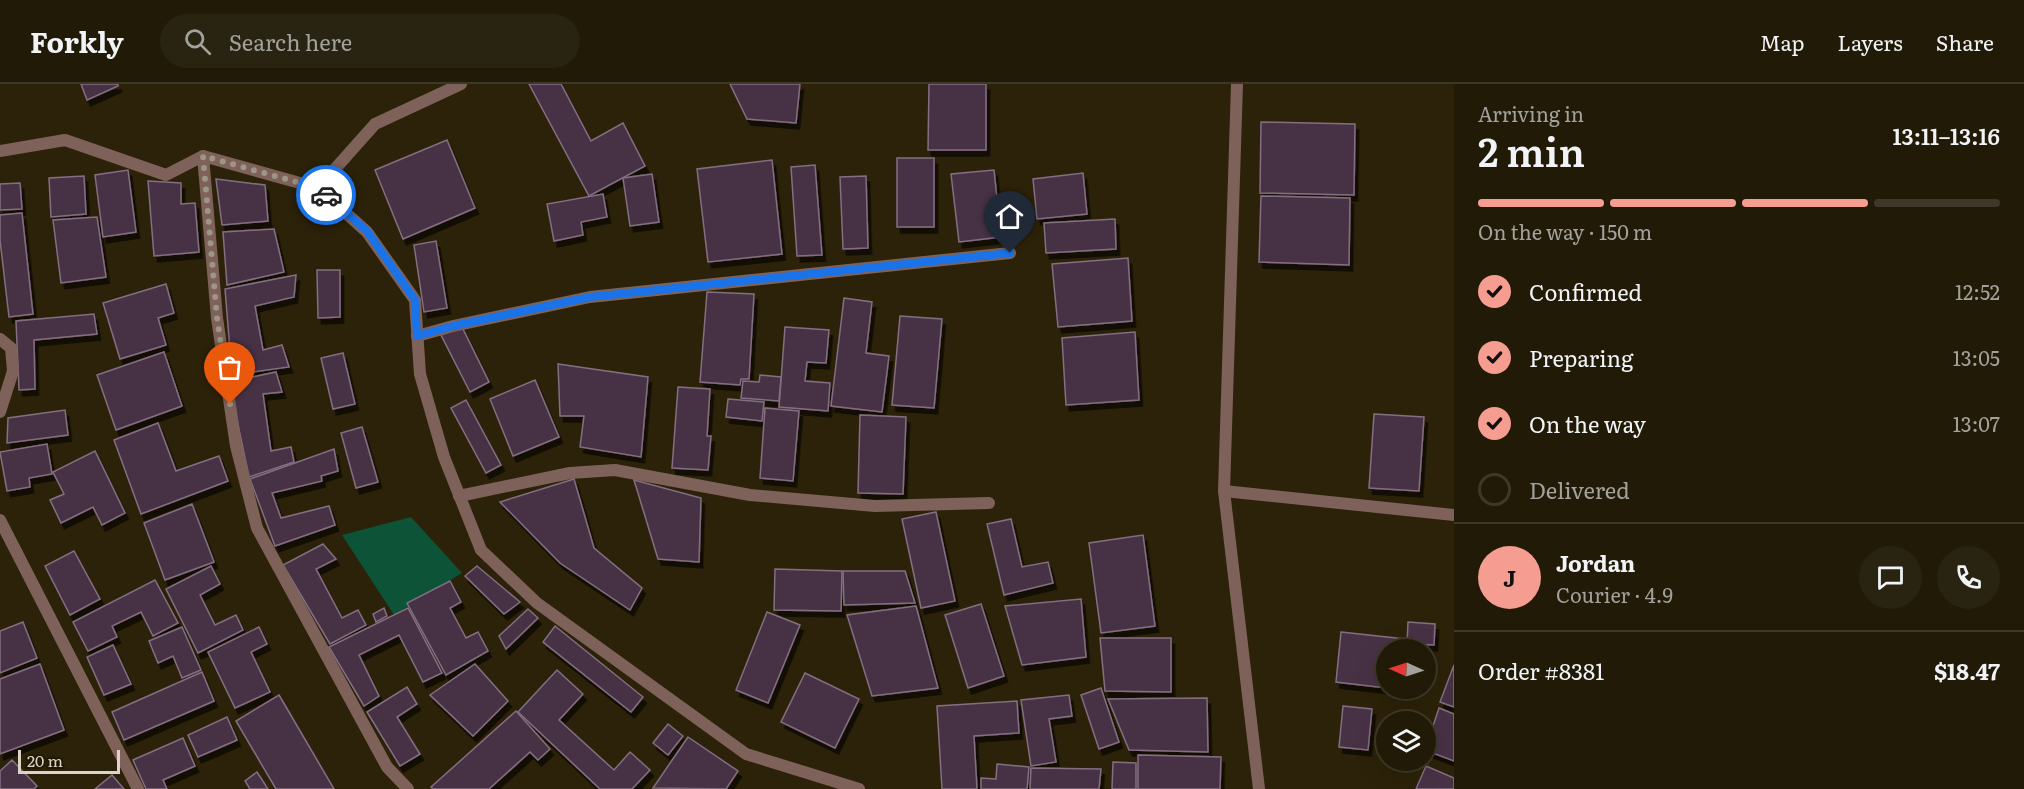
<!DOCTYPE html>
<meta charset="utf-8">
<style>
:root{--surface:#211a07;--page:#292311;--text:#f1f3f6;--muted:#a2a19b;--line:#3e3828;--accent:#f59d90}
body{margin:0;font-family:Literata,serif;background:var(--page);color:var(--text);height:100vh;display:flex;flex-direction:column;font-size:22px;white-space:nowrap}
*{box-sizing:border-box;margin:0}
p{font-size:20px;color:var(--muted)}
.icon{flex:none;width:33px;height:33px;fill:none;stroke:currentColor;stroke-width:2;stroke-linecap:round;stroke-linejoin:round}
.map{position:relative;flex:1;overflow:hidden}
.side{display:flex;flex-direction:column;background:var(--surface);width:570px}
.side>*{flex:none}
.needle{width:39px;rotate:273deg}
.buttons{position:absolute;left:1376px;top:555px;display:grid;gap:12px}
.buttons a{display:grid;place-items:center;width:60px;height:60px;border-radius:50%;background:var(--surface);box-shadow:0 6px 24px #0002,0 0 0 2px var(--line);font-size:30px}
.scale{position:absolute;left:18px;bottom:15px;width:102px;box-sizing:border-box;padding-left:6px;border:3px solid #dcd5c7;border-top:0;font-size:16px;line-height:21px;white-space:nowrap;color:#dcd5c7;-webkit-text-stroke:4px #221802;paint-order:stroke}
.pin{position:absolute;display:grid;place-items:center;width:51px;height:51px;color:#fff;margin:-62px -26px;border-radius:50% 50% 50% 0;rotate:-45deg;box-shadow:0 0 6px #0007}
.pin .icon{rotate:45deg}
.courier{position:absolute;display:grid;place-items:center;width:60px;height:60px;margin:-30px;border:4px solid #1a73e8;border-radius:50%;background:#fff;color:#222;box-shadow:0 2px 8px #0007}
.head em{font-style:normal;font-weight:600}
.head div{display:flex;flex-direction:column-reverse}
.head{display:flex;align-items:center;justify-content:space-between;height:102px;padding:0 24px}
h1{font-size:39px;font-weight:600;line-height:45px}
.bar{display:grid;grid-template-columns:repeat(4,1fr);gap:9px 6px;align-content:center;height:72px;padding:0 24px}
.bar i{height:8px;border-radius:4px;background:var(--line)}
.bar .selected{background:var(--accent)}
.bar p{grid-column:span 4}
.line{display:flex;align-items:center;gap:15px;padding:0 24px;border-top:2px solid var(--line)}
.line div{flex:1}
.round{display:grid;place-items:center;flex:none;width:63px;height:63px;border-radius:32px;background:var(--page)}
ol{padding:0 24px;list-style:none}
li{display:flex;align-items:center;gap:18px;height:66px}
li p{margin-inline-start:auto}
li .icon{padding:6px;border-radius:50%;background:var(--accent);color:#111;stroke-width:4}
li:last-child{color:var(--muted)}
li i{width:33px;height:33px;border:3px solid var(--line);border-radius:50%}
header{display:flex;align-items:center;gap:36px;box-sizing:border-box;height:84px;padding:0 30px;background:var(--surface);border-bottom:2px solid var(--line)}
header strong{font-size:28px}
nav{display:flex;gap:33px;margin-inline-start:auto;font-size:21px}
.search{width:420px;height:54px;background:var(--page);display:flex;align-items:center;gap:15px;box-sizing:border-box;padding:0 21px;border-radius:33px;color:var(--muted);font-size:22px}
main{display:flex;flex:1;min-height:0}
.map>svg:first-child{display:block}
.green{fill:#0c5338}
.building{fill:#463244;stroke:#846e82;stroke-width:1.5;filter:url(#shadow)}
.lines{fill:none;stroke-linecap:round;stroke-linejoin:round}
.street{stroke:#7e625a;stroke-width:12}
.done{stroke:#9e9684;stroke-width:6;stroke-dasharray:0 10.8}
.route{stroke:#1a73e8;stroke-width:8}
</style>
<header>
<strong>Forkly</strong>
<div class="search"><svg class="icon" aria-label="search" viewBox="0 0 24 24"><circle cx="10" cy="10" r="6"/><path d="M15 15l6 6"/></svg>Search here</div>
<nav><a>Map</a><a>Layers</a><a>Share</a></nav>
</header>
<main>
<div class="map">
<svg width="1454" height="705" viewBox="0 0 1454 705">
<defs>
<filter id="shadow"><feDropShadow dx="3.5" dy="6" stdDeviation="0" flood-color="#0009"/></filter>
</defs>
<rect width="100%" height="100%" fill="#2c2209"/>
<!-- green -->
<path class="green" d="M411,433L462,489L394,531L342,451Z"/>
<!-- building -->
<g class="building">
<path d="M81,0H118V2L87,16Z"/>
<path d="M529,0H561L591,57L623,39L645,82L589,112Z"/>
<path d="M730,0H800L796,39L747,35Z"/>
<path d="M929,0H986V66H928Z"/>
<path d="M1261,38L1355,40L1354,111L1260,109Z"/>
<path d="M447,56L475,124L403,155L375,86Z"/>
<rect x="897" y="74" width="37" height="69"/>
<path d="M772,76L782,170L708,178L697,85Z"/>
<path d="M815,81L822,171L797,172L791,83Z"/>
<path d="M128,86L136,148L103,153L95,91Z"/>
<path d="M994,86L1001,153L959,158L951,90Z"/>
<path d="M1083,89L1087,130L1037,135L1033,95Z"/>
<path d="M652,90L659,138L630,142L623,94Z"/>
<path d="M84,92L86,130L51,133L49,94Z"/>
<path d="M866,92L868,164L843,165L840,93Z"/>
<path d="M216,95L265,101L268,137L222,141Z"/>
<path d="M148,97L181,99V120L195,119L199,168L154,172Z"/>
<path d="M20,99L22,125L0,126V100Z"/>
<path d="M603,110L607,133L581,138L583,151L554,157L547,120Z"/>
<path d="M1261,112L1350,114L1349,181L1259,178Z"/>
<path d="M22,129L33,230L9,233L0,156V131Z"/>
<path d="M97,133L106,193L61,199L53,136Z"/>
<path d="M1115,135L1116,165L1046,169L1044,139Z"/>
<path d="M274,145L284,188L227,201L223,148Z"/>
<path d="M436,157L447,224L424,228L414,161Z"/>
<path d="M1128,174L1132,237L1058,243L1052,180Z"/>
<path d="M317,186H340V233L318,234Z"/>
<path d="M296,191L294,213L255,222L263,266L282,261L289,283L232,291L225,205Z"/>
<path d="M166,200L174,229L158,234L166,261L120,275L103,219Z"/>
<path d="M707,208L754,210L749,295H741L740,301L700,298Z"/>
<path d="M844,214L872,218L866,269L889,272L882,328L831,322Z"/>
<path d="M94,230L97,250L34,256L35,305L19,306L16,237Z"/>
<path d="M900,232L942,235L934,324L892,321Z"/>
<path d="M461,241L489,298L470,308L441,251Z"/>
<path d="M785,243L829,246L826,279L807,278L805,297L830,299L828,327L779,323Z"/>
<path d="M1135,248L1139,316L1066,321L1062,254Z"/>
<path d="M164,268L182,322L116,346L97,291Z"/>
<path d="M343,269L355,320L333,325L321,274Z"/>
<path d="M558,280L648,293L641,373L580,363L584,332H560Z"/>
<path d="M276,288L282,308L263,310L271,367L291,363L294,378L249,393L229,298Z"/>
<path d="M760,291L781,293L779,317L741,314L743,297L759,298Z"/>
<path d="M535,296L559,353L513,372L490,315Z"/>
<path d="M678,303L710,305L707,352H711L708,386L672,384Z"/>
<path d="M728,315L764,318L762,337L726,333Z"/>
<path d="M466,316L501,381L486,389L451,324Z"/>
<path d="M765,324L799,327L793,397L760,394Z"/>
<path d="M65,326L68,351L7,359L8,334Z"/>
<path d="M1374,330L1424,333L1419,407L1369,404Z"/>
<path d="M860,331L906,333L903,410L858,409Z"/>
<path d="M158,339L176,387L219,372L228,397L141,430L114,356Z"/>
<path d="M362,343L378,398L356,404L341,349Z"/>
<path d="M47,360L52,390L29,394L30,403L7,407L0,368Z"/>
<path d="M334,365L338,387L321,392L322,397L272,409L281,434L329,422L335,441L275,462L250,395Z"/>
<path d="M95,367L125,429L102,441L93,423L61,439L50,416L64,410L53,388Z"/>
<path d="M574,395L594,464L642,504L630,526L560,479L500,418Z"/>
<path d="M634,396L701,414L699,478L658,475Z"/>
<path d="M192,420L214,478L165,496L144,439Z"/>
<path d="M936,428L955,517L921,524L902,435Z"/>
<path d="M1011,435L1022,483L1048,478L1053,499L1004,511L987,440Z"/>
<path d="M1143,451L1155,542L1101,549L1089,459Z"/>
<path d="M323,460L336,475L316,485L342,534L358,526L366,541L330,560L283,481Z"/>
<path d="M74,467L100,515L70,531L45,482Z"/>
<path d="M211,482L220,500L200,511L215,541L236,531L243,546L198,569L166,505Z"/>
<path d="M477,482L520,518L504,530L465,492Z"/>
<path d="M775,485L842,487L841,527L774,526Z"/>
<path d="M843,487H905L915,519L844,521Z"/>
<path d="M155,496L178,539L153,552L141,528L112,542L117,553L88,567L73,538Z"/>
<path d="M450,497L461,518L450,524L466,554L478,548L488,567L446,591L407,519Z"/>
<path d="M1081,515L1086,573L1022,581L1005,522Z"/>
<path d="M981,520L1004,592L968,604L945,531Z"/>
<path d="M916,522L938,604L872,612L847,531Z"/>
<path d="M384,524L387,532L376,538L373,530Z"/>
<path d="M408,524L442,589L423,598L399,551L359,571L379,612L364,622L329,563Z"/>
<path d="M528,525L538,534L506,565L499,552Z"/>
<path d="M767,528L800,541L768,619L736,606Z"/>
<path d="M23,538L37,574L0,589V547Z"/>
<path d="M1408,538L1435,540L1434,561L1407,560Z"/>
<path d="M555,542L643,613L631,628L543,558Z"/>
<path d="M182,543L201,586L182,594L173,572L158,579L149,557Z"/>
<path d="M259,543L267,560L251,568L270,608L235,624L208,568Z"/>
<path d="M1341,548L1405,555L1404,566H1386V604L1336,598Z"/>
<path d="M1100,554H1171V608L1105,607Z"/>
<path d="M113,561L131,600L104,611L87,573Z"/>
<path d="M40,580L64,646L0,670V595Z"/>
<path d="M475,580L508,617L473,652L430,611Z"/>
<path d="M1454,581V623L1440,618Z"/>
<path d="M557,586L583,610L559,636L614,686L630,668L650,686L632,705H600L518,628Z"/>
<path d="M202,588L214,617L124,656L112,628Z"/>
<path d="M805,589L859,615L835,664L781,638Z"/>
<path d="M407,603L417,620L397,633L420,670L400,682L367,628Z"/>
<path d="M1101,604L1119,658L1099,665L1081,611Z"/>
<path d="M279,611L334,705H276L236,637Z"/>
<path d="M1069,611L1072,632L1049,635L1056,678L1031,682L1021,616Z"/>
<path d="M1207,614L1208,668L1129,666L1108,615Z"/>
<path d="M1017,617L1019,649L974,652L977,705H942L937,622Z"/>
<path d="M1343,622L1372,625L1368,666L1339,663Z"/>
<path d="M1439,624L1454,630V677L1425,666Z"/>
<path d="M516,627L550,665L538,676L530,668L489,705H433L431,703Z"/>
<path d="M227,633L237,656L198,673L188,651Z"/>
<path d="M668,640L683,652L668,671L653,659Z"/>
<path d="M688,653L738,687L726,705L653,704Z"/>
<path d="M183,654L195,682L163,696L167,705H146L133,676Z"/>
<path d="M1138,671L1221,673L1220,705H1138Z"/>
<path d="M12,676L37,702L34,705H0V687Z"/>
<path d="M1113,678L1136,679V705H1112Z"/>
<path d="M997,680L1029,683L1027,705H981V694L996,695Z"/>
<path d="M1426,682L1454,694V705H1416Z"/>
<path d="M1031,684L1101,685L1099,705H1030Z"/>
<path d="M257,688L268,705H250L245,697Z"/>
<path d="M112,691L124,705H95Z"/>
</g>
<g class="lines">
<!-- street -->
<g class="street">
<path d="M1237,0L1224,407L1259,705"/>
<path d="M0,67L65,56L166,91L203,72L318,104L367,148L415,216L420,290L444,373L481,466L537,519L746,670L859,705"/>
<path d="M203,72L217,234L236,362L257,444L387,683L408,705"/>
<path d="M318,104L375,40L461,0"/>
<path d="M417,252L453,242L590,213L1010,169"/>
<path d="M0,255L11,264L13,287L0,328"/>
<path d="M1224,407L1454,431"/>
<path d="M459,412L570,389L615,386L750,411L875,422L989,419"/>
<path d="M0,436L138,705"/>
</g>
</g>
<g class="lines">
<!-- done -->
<path class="done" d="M230,320L217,234L203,72L318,104L326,111"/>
<!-- route -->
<path class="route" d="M326,111L367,147L415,216L417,252L453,242L590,213L1010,169"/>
</g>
</svg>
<div class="buttons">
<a><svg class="needle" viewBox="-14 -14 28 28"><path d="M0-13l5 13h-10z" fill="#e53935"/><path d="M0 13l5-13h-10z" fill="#a2a19b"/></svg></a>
<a><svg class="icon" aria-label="layers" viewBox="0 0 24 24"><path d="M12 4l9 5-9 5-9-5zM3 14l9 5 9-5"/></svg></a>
</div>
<div class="scale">20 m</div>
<div class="pin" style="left:230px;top:320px;background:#ea580c"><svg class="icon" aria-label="bag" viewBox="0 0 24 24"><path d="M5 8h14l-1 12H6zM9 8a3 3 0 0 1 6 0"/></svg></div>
<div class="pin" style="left:1010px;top:169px;background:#1f2937"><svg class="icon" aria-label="home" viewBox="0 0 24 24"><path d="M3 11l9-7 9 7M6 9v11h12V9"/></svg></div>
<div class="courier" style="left:326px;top:111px"><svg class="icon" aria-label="car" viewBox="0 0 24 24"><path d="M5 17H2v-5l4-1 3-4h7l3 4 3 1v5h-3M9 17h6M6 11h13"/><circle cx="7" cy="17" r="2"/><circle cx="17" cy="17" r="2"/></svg></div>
</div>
<section class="side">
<div class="head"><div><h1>2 min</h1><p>Arriving in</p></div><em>13:11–13:16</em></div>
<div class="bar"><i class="selected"></i><i class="selected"></i><i class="selected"></i><i></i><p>On the way · 150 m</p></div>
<ol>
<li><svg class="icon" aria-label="check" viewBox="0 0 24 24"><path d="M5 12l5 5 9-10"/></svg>Confirmed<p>12:52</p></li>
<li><svg class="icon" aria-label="check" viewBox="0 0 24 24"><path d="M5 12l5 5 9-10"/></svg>Preparing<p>13:05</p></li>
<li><svg class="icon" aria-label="check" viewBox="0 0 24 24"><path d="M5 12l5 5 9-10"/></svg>On the way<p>13:07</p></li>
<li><i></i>Delivered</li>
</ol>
<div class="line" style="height:108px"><b class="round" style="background:var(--accent);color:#111">J</b><div><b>Jordan</b><p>Courier · 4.9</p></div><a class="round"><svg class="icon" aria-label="chat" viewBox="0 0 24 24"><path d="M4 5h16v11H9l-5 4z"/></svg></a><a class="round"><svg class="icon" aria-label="phone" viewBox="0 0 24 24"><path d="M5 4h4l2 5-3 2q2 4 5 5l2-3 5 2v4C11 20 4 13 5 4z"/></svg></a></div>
<div class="line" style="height:78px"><div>Order #8381</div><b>$18.47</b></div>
</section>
</main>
